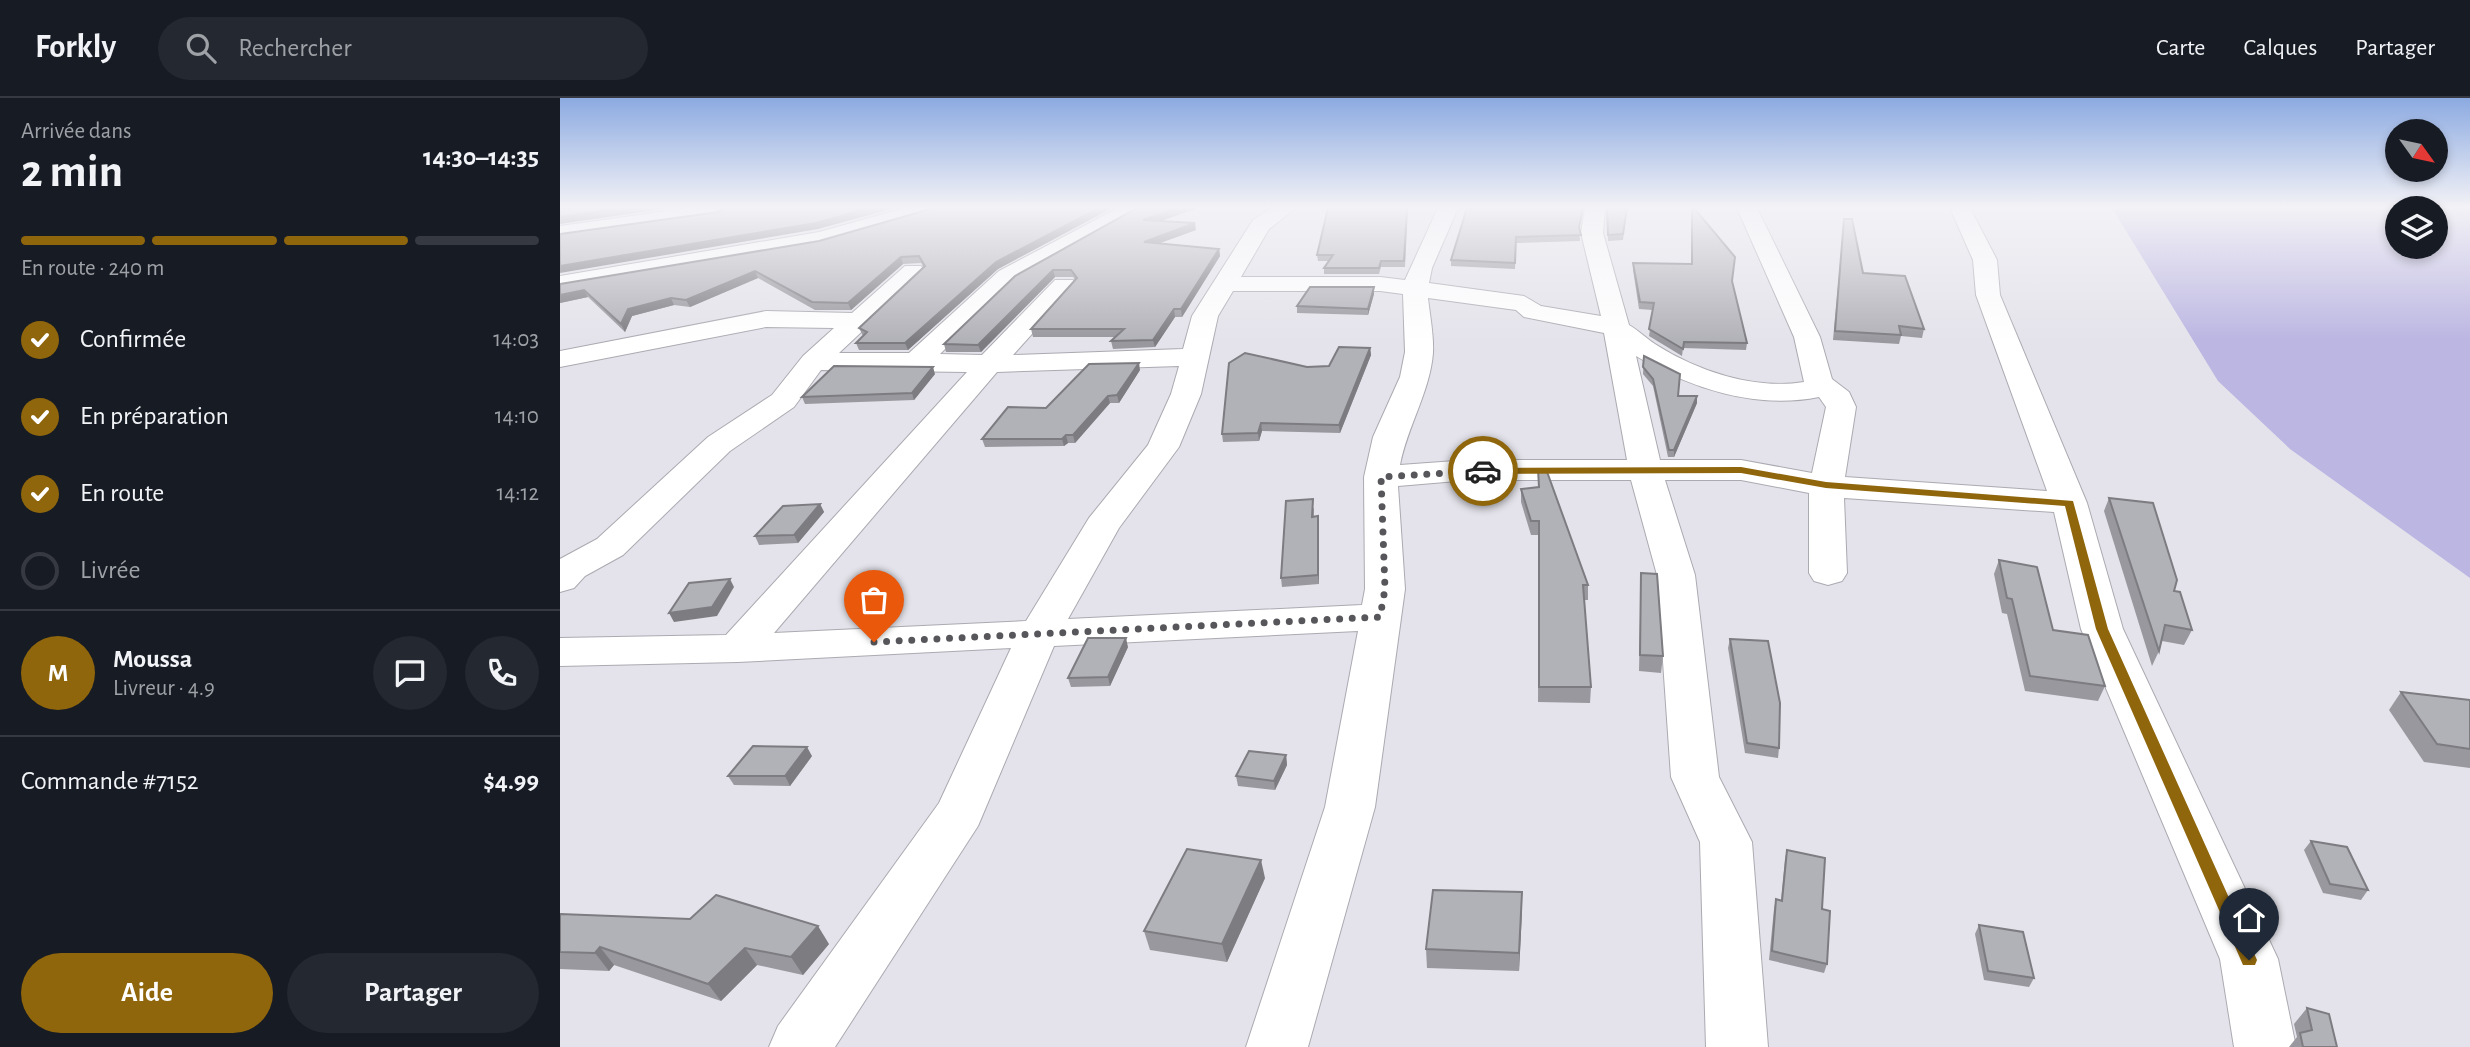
<!DOCTYPE html>
<html lang="fr">
<meta charset="utf-8">
<style>
:root{--surface:#171b24;--page:#242831;--text:#f1f3f6;--muted:#9ea1a6;--line:#363941;--accent:#8f660c}
body{margin:0;font-family:"Alegreya Sans",sans-serif;background:var(--page);color:var(--text);height:100vh;display:flex;flex-direction:column;font-size:26px;white-space:nowrap}
*{box-sizing:border-box;margin:0}
p{font-size:23px;color:var(--muted)}
.icon{flex:none;width:38px;height:38px;fill:none;stroke:currentColor;stroke-width:2;stroke-linecap:round;stroke-linejoin:round}
.map{position:relative;flex:1;overflow:hidden}
.sheet{display:flex;flex-direction:column;background:var(--surface);width:560px}
.sheet>*{flex:none}
.needle{width:46px;rotate:123deg}
.buttons{position:absolute;left:1825px;top:21px;display:grid;gap:14px}
.buttons a{display:grid;place-items:center;width:63px;height:63px;border-radius:50%;background:var(--surface);box-shadow:0 4px 10px #0003;font-size:35px}
.pin{position:absolute;display:grid;place-items:center;width:60px;height:60px;color:#fff;margin:-72px -30px;border-radius:50% 50% 50% 0;rotate:-45deg;box-shadow:0 0 7px #0007}
.pin .icon{rotate:45deg}
.courier{position:absolute;display:grid;place-items:center;width:70px;height:70px;margin:-35px;border:5px solid #8f660c;border-radius:50%;background:#fff;color:#222;box-shadow:0 2px 9px #0007}
.headline em{font-style:normal;font-weight:600}
.headline div{display:flex;flex-direction:column-reverse}
.headline{display:flex;align-items:center;justify-content:space-between;height:119px;padding:0 21px}
h1{font-size:46px;font-weight:600;line-height:52px}
.bar{display:grid;grid-template-columns:repeat(4,1fr);gap:10px 7px;align-content:center;height:84px;padding:0 21px}
.bar i{height:9px;border-radius:5px;background:var(--line)}
.bar .on{background:var(--accent)}
.bar p{grid-column:span 4}
.line{display:flex;align-items:center;gap:18px;padding:0 21px;border-top:2px solid var(--line)}
.line div{flex:1}
.round{display:grid;place-items:center;flex:none;width:74px;height:74px;border-radius:37px;background:var(--page)}
ol{padding:0 21px;list-style:none}
li{display:flex;align-items:center;gap:21px;height:77px}
li p{margin-inline-start:auto}
li .icon{padding:7px;border-radius:50%;background:var(--accent);color:#fff;stroke-width:4}
li:last-child{color:var(--muted)}
li i{width:38px;height:38px;border:4px solid var(--line);border-radius:50%}
.action{display:flex;gap:14px;margin-top:auto;padding:14px 21px}
.action a{flex:1;height:80px;border-radius:42px;background:var(--accent);color:#fff;font-size:28px;font-weight:600;line-height:80px;text-align:center}
.action a+a{background:var(--page);color:var(--text)}
header{display:flex;align-items:center;gap:42px;box-sizing:border-box;height:98px;padding:0 35px;background:var(--surface);border-bottom:2px solid var(--line)}
header strong{font-size:33px}
nav{display:flex;gap:38px;margin-inline-start:auto;font-size:24px}
.search{width:490px;height:63px;background:var(--page);display:flex;align-items:center;gap:18px;box-sizing:border-box;padding:0 24px;border-radius:38px;color:var(--muted);font-size:26px}
main{display:flex;flex:1;min-height:0}
.map>svg:first-child{display:block}
.green{fill:#bbb6e2;fill-rule:evenodd}
.lines{fill:none;stroke-linecap:round;stroke-linejoin:round}
.minor-casing{stroke:#aaaab1;stroke-width:2}
.minor{fill:#fff;fill-rule:evenodd}
.wall{fill:#98989e}
.shaded-wall{fill:#7c7c81}
.building{fill:#b1b1b8;stroke:#7c7c81;stroke-width:2}
.route{fill:#8f660c}
.done{stroke:#57575b;stroke-width:7;stroke-dasharray:0 12.6}
</style>
<header>
<strong>Forkly</strong>
<div class="search"><svg class="icon" aria-label="search" viewBox="0 0 24 24"><circle cx="10" cy="10" r="6"/><path d="M15 15l6 6"/></svg>Rechercher</div>
<nav><a>Carte</a><a>Calques</a><a>Partager</a></nav>
</header>
<main>
<section class="sheet">
<div class="headline"><div><h1>2 min</h1><p>Arrivée dans</p></div><em>14:30–14:35</em></div>
<div class="bar"><i class="on"></i><i class="on"></i><i class="on"></i><i></i><p>En route · 240 m</p></div>
<ol>
<li><svg class="icon" aria-label="check" viewBox="0 0 24 24"><path d="M5 12l5 5 9-10"/></svg>Confirmée<p>14:03</p></li>
<li><svg class="icon" aria-label="check" viewBox="0 0 24 24"><path d="M5 12l5 5 9-10"/></svg>En préparation<p>14:10</p></li>
<li><svg class="icon" aria-label="check" viewBox="0 0 24 24"><path d="M5 12l5 5 9-10"/></svg>En route<p>14:12</p></li>
<li><i></i>Livrée</li>
</ol>
<div class="line" style="height:126px"><b class="round" style="background:var(--accent);color:#fff">M</b><div><b>Moussa</b><p>Livreur · 4.9</p></div><a class="round"><svg class="icon" aria-label="chat" viewBox="0 0 24 24"><path d="M4 5h16v11H9l-5 4z"/></svg></a><a class="round"><svg class="icon" aria-label="phone" viewBox="0 0 24 24"><path d="M5 4h4l2 5-3 2q2 4 5 5l2-3 5 2v4C11 20 4 13 5 4z"/></svg></a></div>
<div class="line" style="height:91px"><div>Commande #7152</div><b>$4.99</b></div>
<div class="action"><a>Aide</a><a>Partager</a></div>
</section>
<div class="map">
<svg width="1910" height="949" viewBox="0 0 1910 949">
<rect width="100%" height="100%" fill="#e4e3eb"/>
<!-- green -->
<path class="green" d="M1552,110H1910V480L1730,351L1658,283ZM1876,110V149H1838V110Z"/>
<g class="lines">
<!-- minor casing -->
<g class="minor-casing">
<g id="minor">
<path d="M129,110L170,112L160,118L0,140V128Z"/>
<path d="M345,110H378L375,114L261,147L0,192V178L259,134Z"/>
<path d="M558,110H584L455,183L380,256L422,257L495,182H513L516,187L453,257L623,251L632,218L693,122L712,110H736L709,131L681,179H820L845,182L878,110H898L872,170L869,185L964,198L981,208L1041,218L1021,135L1025,110H1045L1043,135L1069,227C1078,232 1086,240 1095,246C1137,273 1194,292 1244,284L1234,239L1177,110H1197L1260,239L1272,281L1289,294L1296,309L1285,379L1487,393L1416,197L1413,162L1390,110H1410L1437,162L1440,197L1527,405L1563,531L1718,861L1736,949H1674L1660,861L1521,531L1494,414L1284,400L1287,475L1282,483L1268,487L1254,483L1249,475V395L1181,382H1105L1135,477L1159,679L1192,744L1208,949H1146L1140,744L1111,679L1097,477L1071,382H909L838,388L845,491L815,709L748,949H686L765,709L798,533L494,548L418,728L275,949H209L218,928L379,705L451,550L178,564L0,568V540L166,537L407,274L261,272L234,309L170,353L63,457L25,478L14,490L0,494V461L37,441L148,339L212,297L243,258L274,230L206,229L0,269V253L206,213L292,215L345,168H361L365,173L361,178L279,255H349L439,173ZM673,193H820L843,196L845,254L840,279L813,339L804,379L805,491L802,507L508,521L559,430L619,349L641,296L658,218ZM868,200L956,212L964,219L1044,235L1067,362H909L840,367C847,329 870,294 873,255C874,238 870,218 868,200ZM1076,258C1129,290 1196,312 1259,299L1266,309L1252,375L1181,362H1100ZM619,268L611,296L588,347L529,420L466,523L214,535L437,274Z"/>
</g>
</g>
<!-- minor -->
<use href="#minor" class="minor"/>
</g>
<!-- wall -->
<g class="wall">
<path d="M374,110H552L438,171L348,252H299L296,245L303,238L299,230L363,169L361,165L343,166L291,212H255L198,180L130,209L114,207L72,218L65,234L28,199L0,205V186L259,143Z"/>
<path d="M577,110H637L600,123L636,132L600,145L659,151L660,158L622,219H615L595,249L553,251L551,243L556,239H473L471,231L515,182L513,179H495L421,254H386L384,246Z"/>
<path d="M768,110H848L845,169H821L819,176H764V170L769,163H758L757,157Z"/>
<path d="M907,110H1024L1019,131L1020,143L956,145L955,171L891,168V162Z"/>
<path d="M1047,110H1067L1063,142L1048,143Z"/>
<path d="M1132,110L1172,183L1187,245L1186,252L1123,250L1122,258L1089,238L1093,212L1079,211L1073,172V165L1131,166Z"/>
<path d="M1284,121L1303,175L1364,231L1362,240L1341,238L1339,246L1273,242Z"/>
<path d="M814,189V196L808,217L737,215V208Z"/>
<path d="M810,250L811,257L780,335L702,333L699,343L663,344L662,336L747,269L769,268Z"/>
<path d="M1084,258L1118,298L1137,305L1114,359H1108L1093,288L1083,276Z"/>
<path d="M580,272L559,305H550L515,345H508L504,348L425,349L422,341L486,310Z"/>
<path d="M375,276L354,302L245,306L242,299Z"/>
<path d="M961,391L1028,487V502H1024L1031,589L1030,605L978,604L979,437H971L961,404Z"/>
<path d="M1549,400L1614,493L1632,532L1624,547L1602,543L1599,553L1592,568L1544,413Z"/>
<path d="M260,406L264,414L238,445L199,447L195,438Z"/>
<path d="M754,409V419L758,418L759,427V486L722,489L721,480Z"/>
<path d="M1439,462L1493,532L1545,588L1538,603L1465,593L1447,516L1442,515L1434,476Z"/>
<path d="M1081,475L1103,558L1101,575L1079,573Z"/>
<path d="M1170,541L1219,650L1218,660L1185,655L1168,550Z"/>
<path d="M568,549L550,588L511,589L508,580Z"/>
<path d="M1841,594L1910,602V670L1864,664L1829,612Z"/>
<path d="M726,657L727,667L715,692L678,688L676,678Z"/>
<path d="M252,658L230,688L174,687L168,678Z"/>
<path d="M1751,743L1808,792L1801,802L1763,795L1744,752Z"/>
<path d="M1227,752L1262,811L1267,866L1264,875L1209,862L1214,811L1216,801L1221,802L1225,761Z"/>
<path d="M705,780L667,864L590,852L584,833Z"/>
<path d="M962,794L959,873L867,870L866,851Z"/>
<path d="M0,816L269,846L243,877L197,867L161,903L54,867L49,873L0,871Z"/>
<path d="M1419,827L1474,880L1469,889L1424,882L1415,836Z"/>
<path d="M1747,910L1777,949H1729L1737,939L1734,926Z"/>
</g>
<!-- shaded-wall -->
<g class="shaded-wall">
<path d="M63,110H110L0,126V119Z"/>
<path d="M310,110H335L258,131L0,175V168Z"/>
<path d="M539,110H552L438,171L348,252L345,245L436,164Z"/>
<path d="M618,110H637L585,129L583,122Z"/>
<path d="M635,125L636,132L586,150L584,144Z"/>
<path d="M659,151L660,158L622,219L621,211Z"/>
<path d="M341,159L343,166L291,212L288,205Z"/>
<path d="M493,172L495,179L421,254L418,247Z"/>
<path d="M195,173L198,180L130,209L126,202Z"/>
<path d="M814,189V196L808,217V211Z"/>
<path d="M24,192L28,199L0,205V197Z"/>
<path d="M111,200L114,207L72,218L65,234L61,226L68,211Z"/>
<path d="M614,211L615,219L595,249L593,242Z"/>
<path d="M810,250L811,257L780,335L779,327Z"/>
<path d="M579,265L580,272L559,305L557,297Z"/>
<path d="M373,269L375,276L354,302L352,295Z"/>
<path d="M548,298L550,305L515,345L513,337Z"/>
<path d="M1137,298V305L1114,359V352Z"/>
<path d="M701,325L702,333L699,343L698,335Z"/>
<path d="M506,337L508,345L504,348L502,341Z"/>
<path d="M260,406L264,414L238,445L234,437Z"/>
<path d="M758,418L759,427V486L758,477Z"/>
<path d="M170,481L174,489L157,518L114,524L109,515Z"/>
<path d="M566,540L568,549L550,588L548,579Z"/>
<path d="M247,649L252,658L230,688L225,678Z"/>
<path d="M726,657L727,667L715,692L714,683Z"/>
<path d="M701,762L705,780L667,864L662,846Z"/>
<path d="M962,794V813L959,873V855Z"/>
<path d="M258,828L269,846L243,877L231,859Z"/>
<path d="M40,849L54,867L49,873L35,855Z"/>
<path d="M185,850L197,867L161,903L148,886Z"/>
</g>
<!-- building -->
<g class="building">
<path d="M0,110H63L0,119Z"/>
<path d="M164,110H310L256,125L0,168V136L158,114Z"/>
<path d="M374,110H539L436,164L345,245H296L307,234L299,230L365,168L359,158L341,159L288,205L252,204L195,173L126,202L111,200L68,211L61,226L24,192L0,197V186L259,143Z"/>
<path d="M577,110H618L583,122L635,125L584,144L659,151L621,211H614L593,242L551,243L564,231H471L517,180L511,172H493L418,247L384,246L455,178Z"/>
<path d="M768,110H847L844,163H821L819,170H764L773,157H757Z"/>
<path d="M907,110H1023L1019,129L1021,137L956,139L955,165L891,162Z"/>
<path d="M1047,110H1067L1063,136L1048,137Z"/>
<path d="M1132,110H1134L1175,159L1172,183L1187,245L1124,244L1123,251L1089,231L1094,205L1080,204L1073,165L1132,166Z"/>
<path d="M1284,121H1292L1303,175L1345,178L1364,231L1339,228L1341,237L1275,233Z"/>
<path d="M750,189H814L808,211L737,208Z"/>
<path d="M779,249L810,250L779,327L701,325L698,335L662,336L669,265L685,255L747,269L769,268Z"/>
<path d="M1084,258L1120,276L1118,298H1137L1114,352H1109L1093,281L1083,269Z"/>
<path d="M579,265L557,297L548,298L513,337H506L502,341H422L448,309L486,310L529,266Z"/>
<path d="M274,268L373,269L352,295L242,299Z"/>
<path d="M978,371H986L1028,487H1023L1031,589H979V423H971L961,391L979,389Z"/>
<path d="M1549,400L1593,405L1617,482L1614,493L1620,494L1632,532L1605,527L1599,553Z"/>
<path d="M753,401L752,419L758,418V477L721,480L726,403Z"/>
<path d="M260,406L234,437L195,438L223,408Z"/>
<path d="M1439,462L1477,469L1493,532L1528,537L1545,588L1470,578L1452,501L1447,500Z"/>
<path d="M1081,475L1097,476L1103,558L1080,557Z"/>
<path d="M170,481L152,509L109,515L129,485Z"/>
<path d="M528,540H566L548,579L508,580Z"/>
<path d="M1170,541L1208,543L1220,605L1219,650L1187,645Z"/>
<path d="M1841,594L1910,602V651L1877,646Z"/>
<path d="M193,648L247,649L225,678H168Z"/>
<path d="M689,653L726,657L714,683L676,678Z"/>
<path d="M1751,743L1787,749L1808,792L1770,786Z"/>
<path d="M627,751L701,762L662,846L584,833Z"/>
<path d="M1227,752L1265,760L1262,811L1270,813L1267,866L1212,853L1216,801L1222,803Z"/>
<path d="M873,792L962,794L959,855L866,851Z"/>
<path d="M156,797L258,828L231,859L185,850L148,886L40,849L35,855L0,854V816L130,821Z"/>
<path d="M1419,827L1463,834L1474,880L1428,873Z"/>
<path d="M1747,910L1769,916L1777,949H1743L1740,935L1752,932Z"/>
</g>
<!-- sky -->
<linearGradient id="sky" x2="0" y2="1"><stop stop-color="#8caae1"/><stop offset="0.45" stop-color="#f3f2f6"/><stop offset="1" stop-color="#f3f2f6" stop-opacity="0"/></linearGradient>
<rect width="1910" height="243" fill="url(#sky)"/>
<!-- route -->
<path class="route" d="M1181,369L1266,384L1513,403L1548,531L1697,862L1695,867H1683L1536,531L1505,408L1266,390L1181,375L923,376L918,373L923,370Z"/>
<g class="lines">
<!-- done -->
<path class="done" d="M314,544L820,519L825,491L821,379L923,373"/>
</g>
</svg>
<div class="buttons">
<a><svg class="needle" viewBox="-14 -14 28 28"><path d="M0-13l5 13h-10z" fill="#e53935"/><path d="M0 13l5-13h-10z" fill="#9ea1a6"/></svg></a>
<a><svg class="icon" aria-label="layers" viewBox="0 0 24 24"><path d="M12 4l9 5-9 5-9-5zM3 14l9 5 9-5"/></svg></a>
</div>
<div class="pin" style="left:314px;top:544px;background:#ea580c"><svg class="icon" aria-label="bag" viewBox="0 0 24 24"><path d="M5 8h14l-1 12H6zM9 8a3 3 0 0 1 6 0"/></svg></div>
<div class="pin" style="left:1689px;top:862px;background:#1f2937"><svg class="icon" aria-label="home" viewBox="0 0 24 24"><path d="M3 11l9-7 9 7M6 9v11h12V9"/></svg></div>
<div class="courier" style="left:923px;top:373px"><svg class="icon" aria-label="car" viewBox="0 0 24 24"><path d="M5 17H2v-5l4-1 3-4h7l3 4 3 1v5h-3M9 17h6M6 11h13"/><circle cx="7" cy="17" r="2"/><circle cx="17" cy="17" r="2"/></svg></div>
</div>
</main>
